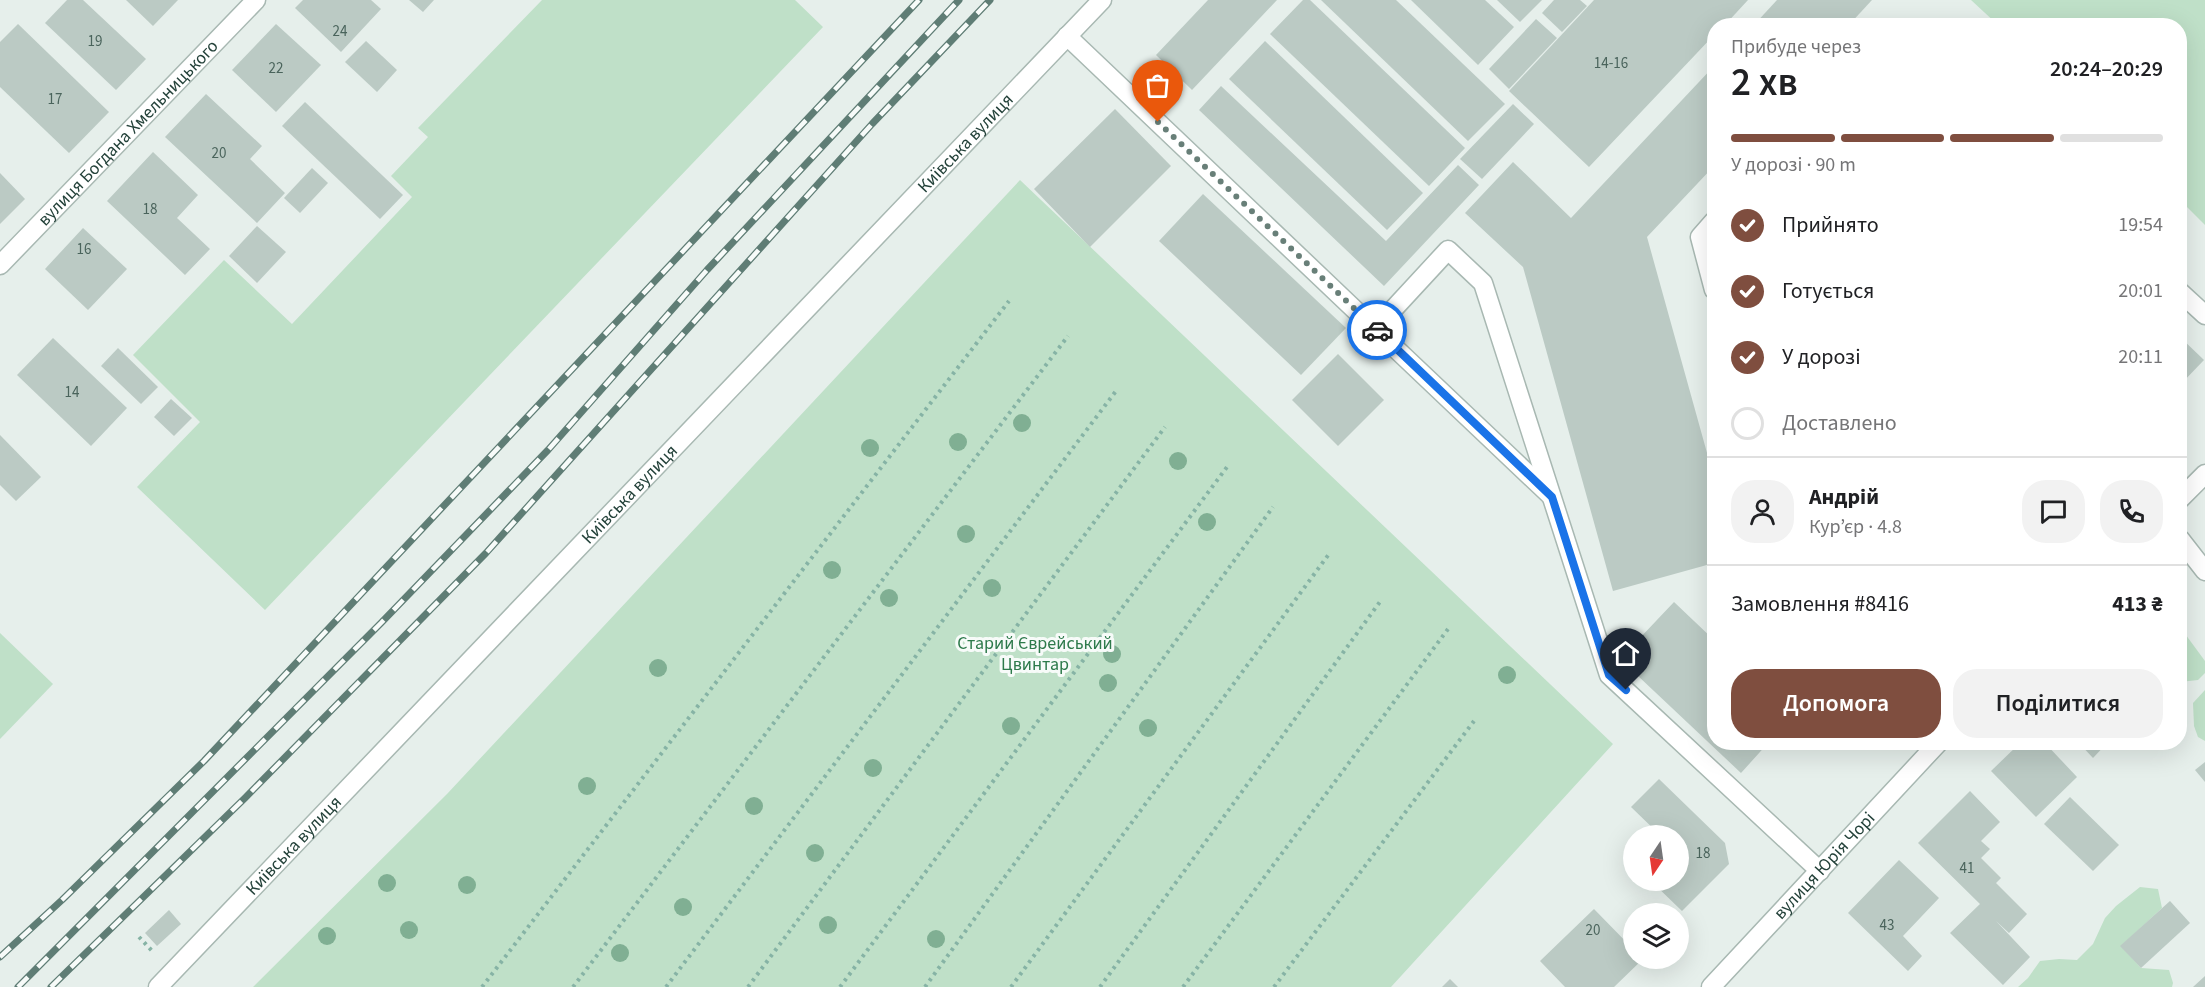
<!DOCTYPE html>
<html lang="uk">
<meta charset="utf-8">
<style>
:root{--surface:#fff;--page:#f2f2f2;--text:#202124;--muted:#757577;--line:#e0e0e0;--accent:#7f4e3f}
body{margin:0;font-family:"Source Sans 3",sans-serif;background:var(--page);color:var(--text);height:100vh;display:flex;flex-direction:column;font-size:22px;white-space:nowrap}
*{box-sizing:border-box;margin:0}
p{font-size:20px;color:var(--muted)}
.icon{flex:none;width:33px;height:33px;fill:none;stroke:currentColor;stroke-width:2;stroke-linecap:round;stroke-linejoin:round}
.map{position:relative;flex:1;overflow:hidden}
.side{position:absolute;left:1707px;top:18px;width:480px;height:732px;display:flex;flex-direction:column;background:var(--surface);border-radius:24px;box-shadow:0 6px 24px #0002}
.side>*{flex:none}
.needle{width:39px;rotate:193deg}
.tools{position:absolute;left:1623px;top:825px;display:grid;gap:12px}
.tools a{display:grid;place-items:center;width:66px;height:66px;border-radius:50%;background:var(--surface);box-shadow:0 6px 24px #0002;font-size:30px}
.pin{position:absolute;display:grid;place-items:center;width:51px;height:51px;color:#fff;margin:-62px -26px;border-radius:50% 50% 50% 0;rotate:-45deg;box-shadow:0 0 6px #0007}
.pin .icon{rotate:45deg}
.courier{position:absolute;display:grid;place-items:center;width:60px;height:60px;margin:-30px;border:4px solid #1a73e8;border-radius:50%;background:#fff;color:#222;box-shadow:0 2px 8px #0007}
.summary em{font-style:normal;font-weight:600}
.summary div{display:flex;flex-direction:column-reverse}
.summary{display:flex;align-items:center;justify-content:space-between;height:102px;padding:0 24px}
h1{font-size:39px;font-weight:600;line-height:45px}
.bar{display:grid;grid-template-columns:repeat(4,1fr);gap:9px 6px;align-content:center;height:72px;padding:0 24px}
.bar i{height:8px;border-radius:4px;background:var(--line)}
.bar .on{background:var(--accent)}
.bar p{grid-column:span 4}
.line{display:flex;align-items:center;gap:15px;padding:0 24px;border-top:2px solid var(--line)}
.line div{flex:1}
.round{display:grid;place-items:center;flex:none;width:63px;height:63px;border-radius:24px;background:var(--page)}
ol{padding:0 24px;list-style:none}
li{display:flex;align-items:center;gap:18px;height:66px}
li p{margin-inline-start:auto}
li .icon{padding:6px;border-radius:50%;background:var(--accent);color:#fff;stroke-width:4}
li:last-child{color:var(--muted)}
li i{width:33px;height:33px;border:3px solid var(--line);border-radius:50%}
.button{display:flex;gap:12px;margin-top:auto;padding:12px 24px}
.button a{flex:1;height:69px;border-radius:24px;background:var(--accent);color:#fff;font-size:24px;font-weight:600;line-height:69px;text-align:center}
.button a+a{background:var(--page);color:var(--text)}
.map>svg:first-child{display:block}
.green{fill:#bfe0c8}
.building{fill:#bbcac4}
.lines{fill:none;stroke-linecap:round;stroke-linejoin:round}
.service-casing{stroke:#a8b8b2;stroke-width:21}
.minor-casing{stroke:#a8b8b2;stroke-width:21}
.tertiary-casing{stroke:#a8b8b2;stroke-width:21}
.path{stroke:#86b3a5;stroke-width:4;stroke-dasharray:3 4.5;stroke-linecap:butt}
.service{stroke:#fff;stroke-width:18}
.minor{stroke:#fff;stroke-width:18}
.tertiary{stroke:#fff;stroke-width:18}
.rail-casing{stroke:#5f7d75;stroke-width:7}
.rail{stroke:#f7fbf9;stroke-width:4.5;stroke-dasharray:14;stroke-linecap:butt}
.tree{fill:#80af93}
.done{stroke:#687f78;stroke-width:6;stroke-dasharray:0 10.8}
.route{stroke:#1a73e8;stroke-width:8}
.labels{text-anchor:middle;stroke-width:6;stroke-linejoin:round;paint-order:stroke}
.number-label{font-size:15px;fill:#4a645c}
.street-label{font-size:18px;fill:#24423a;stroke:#f7fbf9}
.park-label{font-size:18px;fill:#2d7a4b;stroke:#f7fbf9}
</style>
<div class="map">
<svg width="2205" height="987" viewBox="0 0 2205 987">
<rect width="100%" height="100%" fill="#e6efeb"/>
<!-- green -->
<g class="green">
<path d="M542,0H795L823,27L265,610L137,487L200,422L133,355L224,260L292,324L412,197L391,176L428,137L418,128Z"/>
<path d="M1971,0H2205V225L2180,200V26L1998,25Z"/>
<path d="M1020,180L1613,744L1391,987H253L447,794Z"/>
<path d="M2180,627L2205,661V673L2198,680L2180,682Z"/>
<path d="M0,633L53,684L0,739Z"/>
<path d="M2205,690V741L2198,737L2194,726L2193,703Z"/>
<path d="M2140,887L2158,889L2162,908L2121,946L2141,968L2169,970L2173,983L2172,987H2018L2028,978L2040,961L2059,959L2077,960L2093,944L2105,918L2116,906Z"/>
</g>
<!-- building -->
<g class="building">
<path d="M67,0H83L146,59L116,90L45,23Z"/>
<path d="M126,0H178L153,26Z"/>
<path d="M303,0H371L381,9L341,52L295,8Z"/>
<path d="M409,0H434L423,12Z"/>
<path d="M1208,0H1277L1192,90L1156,55Z"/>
<path d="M1303,0H1310L1465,148L1429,186L1270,34Z"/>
<path d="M1321,0H1396L1505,104L1468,141Z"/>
<path d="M1411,0H1485L1514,27L1478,65Z"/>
<path d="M1497,0H1542L1520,22Z"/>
<path d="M1554,0H1580L1587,6L1562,32L1542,13Z"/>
<path d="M1594,0H1748L1724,26H1714V35L1589,167L1509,91Z"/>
<path d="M1777,0H1872L1848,26H1753Z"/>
<path d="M1536,19L1557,38L1509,89L1489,69Z"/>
<path d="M18,24L109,112L69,153L0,87V42Z"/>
<path d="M276,24L321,65L276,112L232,70Z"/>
<path d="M366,41L397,70L377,92L345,62Z"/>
<path d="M1265,41L1423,193L1387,230L1229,79Z"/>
<path d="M1714,66V166L1647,237L1714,478V563L1613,591L1523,267L1465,213L1513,162L1571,218Z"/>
<path d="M1221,86L1386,241L1458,165L1479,185L1384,286L1199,110Z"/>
<path d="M206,94L262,146L250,159L285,193L257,223L165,137Z"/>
<path d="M305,102L403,195L380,219L282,126Z"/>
<path d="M1513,104L1534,124L1482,179L1460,159Z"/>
<path d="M1115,109L1171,166L1090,247L1034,189Z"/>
<path d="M153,152L198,195L177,218L210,249L185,275L107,201Z"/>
<path d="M312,168L328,183L300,213L284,198Z"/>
<path d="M0,173L25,199L0,224Z"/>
<path d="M1203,194L1346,328L1301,375L1159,241Z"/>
<path d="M257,226L286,252L257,283L229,256Z"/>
<path d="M83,228L127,269L88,310L45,269Z"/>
<path d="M2180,337L2204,360L2180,385Z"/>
<path d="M53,338L127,408L91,446L17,375Z"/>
<path d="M118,348L158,387L141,404L101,366Z"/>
<path d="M1338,354L1384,400L1338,446L1292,400Z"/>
<path d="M171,399L192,418L174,436L154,417Z"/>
<path d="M0,435L41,477L16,501L0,485Z"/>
<path d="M1674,602L1714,640V742H1769L1741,773L1620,659Z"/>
<path d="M2021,742H2044L2077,777L2036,817L1991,771Z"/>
<path d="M2078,742H2108L2093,758Z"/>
<path d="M2205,762V782L2195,770Z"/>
<path d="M1659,779L1725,843L1729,864L1682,911L1650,880H1678V836H1661L1631,807Z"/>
<path d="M1970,791L2000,822L1981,841L1990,849L1981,858L2001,878L1996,883L2027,914L2009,933L1996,921L2030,957L2003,985L1950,933L1980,904L1918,843Z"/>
<path d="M2070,797L2119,845L2093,871L2044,824Z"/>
<path d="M1899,860L1939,898L1903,936L1922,956L1908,971L1848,913Z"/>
<path d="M2170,901L2190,923L2141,968L2120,946Z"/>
<path d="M1594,909L1634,950V958H1644L1614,987H1565L1540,961Z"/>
<path d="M169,910L181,924L157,946L145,933Z"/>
<path d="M2205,976V987H2193Z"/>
<path d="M1450,979L1458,987H1442Z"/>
</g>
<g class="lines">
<!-- service casing -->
<g class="service-casing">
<g id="service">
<path d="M1067,36L1375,329L1448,250L1483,283L1609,675L1820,871"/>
<path d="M1714,221L1700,237L1714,290"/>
<path d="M2180,292L2205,315"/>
<path d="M1375,329L1550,495"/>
</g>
</g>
<!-- minor casing -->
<g class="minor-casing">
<g id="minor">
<path id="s1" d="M0,265L256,0"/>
<path d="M2180,499L2205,474"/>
<path d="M2180,539L2205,571"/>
<path id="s2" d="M1711,987L1939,742"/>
</g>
</g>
<!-- tertiary casing -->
<g class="tertiary-casing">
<g id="tertiary">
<path id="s3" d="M158,987L1102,0"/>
</g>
</g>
<!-- path -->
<g class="path">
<path d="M139,937L154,953"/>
<path d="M482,987L1009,301"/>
<path d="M573,987L1068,336"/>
<path d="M666,987L1116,391"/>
<path d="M748,987L1165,427"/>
<path d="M840,987L1227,467"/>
<path d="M925,987L1273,507"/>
<path d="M1011,987L1329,554"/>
<path d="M1100,987L1382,599"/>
<path d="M1183,987L1448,629"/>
<path d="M1274,987L1474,721"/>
</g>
<!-- service -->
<use href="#service" class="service"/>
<!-- minor -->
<use href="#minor" class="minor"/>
<!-- tertiary -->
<use href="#tertiary" class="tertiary"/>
<!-- rail casing -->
<g class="rail-casing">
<g id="rail">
<path d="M0,957L62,900L204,761L919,0"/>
<path d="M18,987L381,623L548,450L707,270L959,0"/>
<path d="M51,987L245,798L486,553L872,124L990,0"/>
</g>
</g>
<!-- rail -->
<use href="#rail" class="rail"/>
</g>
<!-- trees -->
<g class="tree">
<circle cx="1022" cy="423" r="9"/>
<circle cx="958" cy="442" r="9"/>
<circle cx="870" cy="448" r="9"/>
<circle cx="1178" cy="461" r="9"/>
<circle cx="1207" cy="522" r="9"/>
<circle cx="966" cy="534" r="9"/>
<circle cx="832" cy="570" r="9"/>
<circle cx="992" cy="588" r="9"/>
<circle cx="889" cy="598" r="9"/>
<circle cx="1112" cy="654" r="9"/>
<circle cx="658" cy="668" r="9"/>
<circle cx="1507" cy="675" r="9"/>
<circle cx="1108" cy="683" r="9"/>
<circle cx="1011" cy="726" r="9"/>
<circle cx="1148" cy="728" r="9"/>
<circle cx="873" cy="768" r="9"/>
<circle cx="587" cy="786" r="9"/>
<circle cx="754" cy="806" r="9"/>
<circle cx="815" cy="853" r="9"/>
<circle cx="387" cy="883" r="9"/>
<circle cx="467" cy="885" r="9"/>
<circle cx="683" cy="907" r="9"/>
<circle cx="828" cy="925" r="9"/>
<circle cx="409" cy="930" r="9"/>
<circle cx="327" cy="936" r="9"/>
<circle cx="936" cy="939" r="9"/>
<circle cx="620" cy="953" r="9"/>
</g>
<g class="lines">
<!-- done -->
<path class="done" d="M1158,122L1377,330"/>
<!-- route -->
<path class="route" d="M1377,330L1552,497L1609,675L1626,690"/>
</g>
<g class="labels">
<!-- number labels -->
<g class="number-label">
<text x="340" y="36">24</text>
<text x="95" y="46">19</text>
<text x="1611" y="68">14-16</text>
<text x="276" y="73">22</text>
<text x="55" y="104">17</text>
<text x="219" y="158">20</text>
<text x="150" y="214">18</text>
<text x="84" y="254">16</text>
<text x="72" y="397">14</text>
<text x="1703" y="858">18</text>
<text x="1967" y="873">41</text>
<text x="1887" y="930">43</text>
<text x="1593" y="935">20</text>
</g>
<!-- street labels -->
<g class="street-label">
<text dy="6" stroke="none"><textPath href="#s1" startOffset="184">вулиця Богдана Хмельницького</textPath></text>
<text dy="6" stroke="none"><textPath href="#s3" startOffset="1168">Київська вулиця</textPath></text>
<text dy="6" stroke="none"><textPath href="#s3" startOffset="682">Київська вулиця</textPath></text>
<text dy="6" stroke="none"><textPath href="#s3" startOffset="196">Київська вулиця</textPath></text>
<text dy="6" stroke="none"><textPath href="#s2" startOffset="166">вулиця Юрія Чорі</textPath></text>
</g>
<!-- park labels -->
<g class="park-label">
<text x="1035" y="649">Старий Єврейський<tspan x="1035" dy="21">Цвинтар</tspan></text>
</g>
</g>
</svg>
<div class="tools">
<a><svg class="needle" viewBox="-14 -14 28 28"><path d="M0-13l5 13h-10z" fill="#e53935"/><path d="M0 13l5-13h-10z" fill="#757577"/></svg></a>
<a><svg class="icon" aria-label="layers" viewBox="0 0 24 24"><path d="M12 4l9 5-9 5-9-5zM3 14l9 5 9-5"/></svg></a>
</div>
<div class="pin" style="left:1158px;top:122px;background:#ea580c"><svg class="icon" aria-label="bag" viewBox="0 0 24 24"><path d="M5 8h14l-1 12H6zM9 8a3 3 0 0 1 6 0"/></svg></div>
<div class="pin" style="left:1626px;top:690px;background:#1f2937"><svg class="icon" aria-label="home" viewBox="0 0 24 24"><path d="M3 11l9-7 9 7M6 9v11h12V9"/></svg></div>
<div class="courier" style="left:1377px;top:330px"><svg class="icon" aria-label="car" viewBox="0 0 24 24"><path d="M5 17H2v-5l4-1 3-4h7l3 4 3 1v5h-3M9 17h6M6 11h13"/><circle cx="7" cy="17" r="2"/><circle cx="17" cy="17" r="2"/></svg></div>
<section class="side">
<div class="summary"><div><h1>2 хв</h1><p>Прибуде через</p></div><em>20:24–20:29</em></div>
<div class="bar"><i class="on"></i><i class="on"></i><i class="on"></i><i></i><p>У дорозі · 90 m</p></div>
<ol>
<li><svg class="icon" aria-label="check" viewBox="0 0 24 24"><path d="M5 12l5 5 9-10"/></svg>Прийнято<p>19:54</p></li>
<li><svg class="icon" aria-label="check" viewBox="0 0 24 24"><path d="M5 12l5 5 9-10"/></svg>Готується<p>20:01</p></li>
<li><svg class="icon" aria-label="check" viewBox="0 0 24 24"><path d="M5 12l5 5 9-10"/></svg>У дорозі<p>20:11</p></li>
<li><i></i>Доставлено</li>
</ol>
<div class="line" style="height:108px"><a class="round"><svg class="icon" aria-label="person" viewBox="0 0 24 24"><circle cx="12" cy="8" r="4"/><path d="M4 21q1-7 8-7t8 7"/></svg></a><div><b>Андрій</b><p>Кур’єр · 4.8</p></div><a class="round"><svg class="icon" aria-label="chat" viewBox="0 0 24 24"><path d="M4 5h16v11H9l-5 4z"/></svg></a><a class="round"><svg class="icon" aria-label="phone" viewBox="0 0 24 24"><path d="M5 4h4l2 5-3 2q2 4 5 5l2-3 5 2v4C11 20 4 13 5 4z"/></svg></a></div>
<div class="line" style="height:78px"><div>Замовлення #8416</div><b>413 ₴</b></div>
<div class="button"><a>Допомога</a><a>Поділитися</a></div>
</section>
</div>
